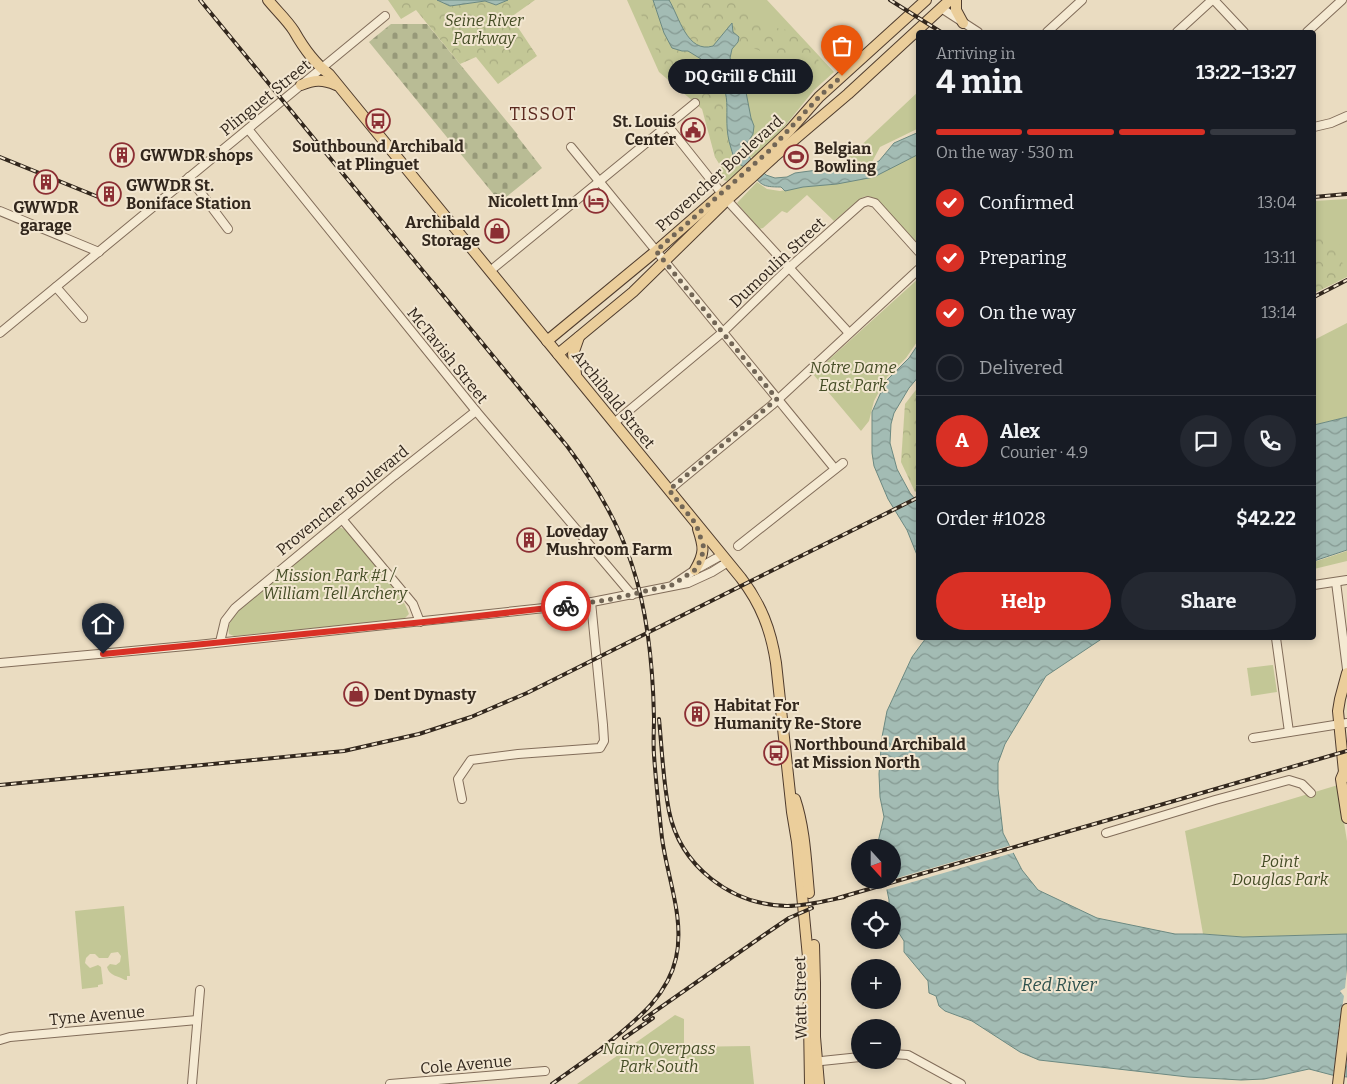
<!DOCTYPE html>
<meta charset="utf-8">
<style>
:root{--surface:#171b24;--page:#242831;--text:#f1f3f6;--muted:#9ea1a6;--line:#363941;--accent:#d93025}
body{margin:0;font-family:Bitter,serif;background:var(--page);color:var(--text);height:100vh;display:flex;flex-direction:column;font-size:19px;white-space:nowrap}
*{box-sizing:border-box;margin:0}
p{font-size:16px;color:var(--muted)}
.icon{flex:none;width:28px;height:28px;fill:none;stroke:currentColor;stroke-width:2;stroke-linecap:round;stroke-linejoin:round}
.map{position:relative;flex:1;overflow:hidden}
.panel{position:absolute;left:916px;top:30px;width:400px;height:610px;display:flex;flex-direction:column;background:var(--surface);border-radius:5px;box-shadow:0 2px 8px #0003}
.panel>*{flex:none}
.needle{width:32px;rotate:159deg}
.tools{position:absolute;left:851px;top:839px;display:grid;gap:10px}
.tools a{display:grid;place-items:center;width:50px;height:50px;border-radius:50%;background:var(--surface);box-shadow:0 2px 8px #0003;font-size:25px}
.pin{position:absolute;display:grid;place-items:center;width:42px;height:42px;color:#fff;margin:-51px -21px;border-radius:50% 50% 50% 0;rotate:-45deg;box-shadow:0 0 5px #0007}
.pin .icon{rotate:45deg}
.courier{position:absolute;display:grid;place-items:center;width:50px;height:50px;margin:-25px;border:4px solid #d93025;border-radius:50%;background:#fff;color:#222;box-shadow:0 1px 6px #0007}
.bubble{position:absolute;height:35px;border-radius:18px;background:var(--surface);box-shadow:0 2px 8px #0003;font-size:16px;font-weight:700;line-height:35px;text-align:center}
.summary em{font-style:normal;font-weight:700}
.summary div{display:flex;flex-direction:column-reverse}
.summary{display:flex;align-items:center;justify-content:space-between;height:85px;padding:0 20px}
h1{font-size:32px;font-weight:700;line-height:38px}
.bar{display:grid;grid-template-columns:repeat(4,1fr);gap:8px 5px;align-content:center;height:60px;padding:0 20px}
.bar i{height:6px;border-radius:4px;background:var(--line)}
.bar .on{background:var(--accent)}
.bar p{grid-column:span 4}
.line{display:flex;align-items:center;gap:12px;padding:0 20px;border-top:1px solid var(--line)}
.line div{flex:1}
.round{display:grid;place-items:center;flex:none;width:52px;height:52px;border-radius:26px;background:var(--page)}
ol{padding:0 20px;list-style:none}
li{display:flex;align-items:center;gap:15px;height:55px}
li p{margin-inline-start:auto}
li .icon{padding:5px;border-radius:50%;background:var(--accent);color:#fff;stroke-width:4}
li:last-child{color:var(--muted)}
li i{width:28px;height:28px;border:2px solid var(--line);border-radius:50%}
.cta{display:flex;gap:10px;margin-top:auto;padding:10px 20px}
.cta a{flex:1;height:58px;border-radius:30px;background:var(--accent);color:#fff;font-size:20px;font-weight:700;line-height:58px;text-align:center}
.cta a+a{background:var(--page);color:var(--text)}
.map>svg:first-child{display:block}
.green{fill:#c3c796}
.forest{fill:url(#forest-crowns)}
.cemetery{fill:url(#cemetery-stones)}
.water{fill:url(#water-waves);stroke:#6c8981}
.pier{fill:#eadcc1}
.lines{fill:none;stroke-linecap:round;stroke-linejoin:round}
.minor-casing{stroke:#826d5a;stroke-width:10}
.major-casing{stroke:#4f3c2e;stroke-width:12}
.minor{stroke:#f5ead3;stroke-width:8}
.major{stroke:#ebce9b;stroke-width:10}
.rail-casing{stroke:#32271d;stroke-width:4}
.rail{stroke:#f2e6d0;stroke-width:2;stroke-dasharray:5.5;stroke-linecap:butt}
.done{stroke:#726656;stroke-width:5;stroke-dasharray:0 9}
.route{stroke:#d93025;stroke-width:6}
.labels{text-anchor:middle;stroke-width:4;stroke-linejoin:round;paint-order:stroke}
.park-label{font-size:16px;font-style:italic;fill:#454d26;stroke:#f2e6d0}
.street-label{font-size:16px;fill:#32271d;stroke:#f2e6d0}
.poi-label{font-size:16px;font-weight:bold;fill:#32271d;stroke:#f2e6d0;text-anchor:start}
.neighbourhood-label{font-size:18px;letter-spacing:1px;fill:#5c2a20;stroke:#f2e6d0}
.water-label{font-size:18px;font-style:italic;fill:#2e514d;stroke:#f2e6d0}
</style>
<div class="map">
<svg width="1347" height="1084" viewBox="0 0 1347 1084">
<defs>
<pattern id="forest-crowns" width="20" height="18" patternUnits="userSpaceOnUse" patternTransform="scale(1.25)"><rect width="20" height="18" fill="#c3c796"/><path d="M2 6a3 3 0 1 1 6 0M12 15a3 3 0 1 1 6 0" fill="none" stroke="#a8ab81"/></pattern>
<pattern id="cemetery-stones" width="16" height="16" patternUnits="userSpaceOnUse" patternTransform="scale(1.25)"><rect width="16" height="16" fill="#b9bc95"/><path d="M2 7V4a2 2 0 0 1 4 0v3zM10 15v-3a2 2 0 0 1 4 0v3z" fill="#979979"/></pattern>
<pattern id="water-waves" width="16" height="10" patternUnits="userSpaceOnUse" patternTransform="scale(1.25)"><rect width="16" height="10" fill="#a3bcb4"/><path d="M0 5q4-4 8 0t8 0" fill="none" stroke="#859992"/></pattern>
</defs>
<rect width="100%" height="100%" fill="#eadcc1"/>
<!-- green -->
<g class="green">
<path d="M627,0H767L834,72L814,90L777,136L754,158L751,157L742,166L743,168L727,181L720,179L721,167L715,157L702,109L659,72Z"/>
<path d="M919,91V128L880,147L872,162L858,170L836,169Z"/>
<path d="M796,149L805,159L797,166L788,156Z"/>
<path d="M919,152V245L876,199C870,196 866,195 860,199L834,221L807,195L787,213L782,211L763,228L759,229L737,203L757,182L767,189L780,191L873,174Z"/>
<path d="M1347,199V277L1314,293V201Z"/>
<path d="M919,278V339L906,358L887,377L874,401L869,421L861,431L813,374Z"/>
<path d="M1347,323V417L1314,425V340Z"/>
<path d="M339,527L346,530C364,552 401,589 409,614L404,619L234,636L229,634C227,625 232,619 237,612L335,529Z"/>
<path d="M1347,551V561L1314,569V562Z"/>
<path d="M1273,665L1277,692L1251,696L1247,668Z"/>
<path d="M1338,785L1347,841V934L1243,937L1203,934L1185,831Z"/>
<path d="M124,906L130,976H127V980H125C119,976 109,976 107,967L110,964L116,965L120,962L121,956L118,952L111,953L108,958H99L95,954H90L86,958L85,963L90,968L98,965L101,967L103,984L98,985V987L82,989L75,911Z"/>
<path d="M675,1015L684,1019V1047L750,1046L754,1084H577Z"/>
</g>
<!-- forest -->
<g class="forest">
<path d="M388,0H437L450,6L485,1L496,5L508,0H535L511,17L537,56L498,84L476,57L460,64L416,10L401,19Z"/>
<path d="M635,0H653L664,33L672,48L682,51H688L701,59L703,65L715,73L724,88L727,100V136L736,160L724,169L715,157L704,107L681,90L662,64Z"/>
<path d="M669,0H739L743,8L766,26L787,30L799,37L818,58L819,63L811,81L792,78L763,52L738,42L739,37L733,32L732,23L713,46C687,54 680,16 669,0Z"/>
<path d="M1314,236L1346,247L1340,260L1347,268V271L1339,276L1337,282L1314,293Z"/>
<path d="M919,386V490L915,492L901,462L905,404Z"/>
</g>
<!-- cemetery -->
<path class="cemetery" d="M391,24H427L518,135L517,136L542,168L500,202L369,42Z"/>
<!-- water -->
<g class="water">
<path d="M437,0H508L496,5L485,1L450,6Z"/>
<path d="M653,0H669C679,16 687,54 713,46L732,23L733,32L739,37L738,42L732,49L730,58L745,87L751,118L754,126L753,134L746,145V150L750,158L766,175L775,178L787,177L795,173L832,168L839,172H854L879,161L894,143L919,132V154L874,177L837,184L803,187L785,191L781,187C761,187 762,185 749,171C745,167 740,165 737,162C734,159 732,152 731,148C719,113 741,89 703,65L701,59L688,51H682L672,48L664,33Z"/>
<path d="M919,343V376L909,388L894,413L891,424L890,443L897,469L910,493L919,504V560L907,530L888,499L874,466L872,453V412L886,381L909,358Z"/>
<path d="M1347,417V550L1314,561V425Z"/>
<path d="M926,638H1103L1046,676L1005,744L998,763V789L1003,833L1022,870L1038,890L1097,918L1175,934H1203L1243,937L1347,934V1077L1332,1075L1309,1069L1264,1079L1241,1080L1188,1077L1039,1060L1020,1052L972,1021L945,1011L939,1006L936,996L929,993L928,981L904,952V941L893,924L892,908L889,907V900L885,880H892V848L879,847L878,842L884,817L880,797L879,774L882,737L887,711L912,657Z"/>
</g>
<!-- pier -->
<g class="pier">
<path d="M1012,845L1016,852L885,890L883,882Z"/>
<path d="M1347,969V1059L1344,1079L1333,1078L1339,1030L1338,1028L1339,1027L1344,996L1340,991L1345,988Z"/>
</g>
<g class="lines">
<!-- minor casing -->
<g class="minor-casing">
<g id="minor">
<path d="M1214,0L1244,32"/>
<path d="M941,8L978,32"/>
<path d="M1047,32L1082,0"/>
<path d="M1177,32L1212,0"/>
<path d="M1307,32L1342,0"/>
<path d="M668,126L727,200L849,333"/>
<path d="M1314,127L1331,123L1347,116"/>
<path d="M248,129L476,411L632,595"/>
<path d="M571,147L835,469"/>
<path d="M189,177L228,229"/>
<path d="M0,211L99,252"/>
<path d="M490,271L695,103"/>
<path d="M56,287L83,318"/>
<path d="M0,333L385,16"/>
<path d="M614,423L723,332L790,267L862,203L868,201L875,203L919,252"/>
<path d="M669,490L772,405L919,269"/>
<path d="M342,519L413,604L420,622"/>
<path d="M738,546L843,463"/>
<path d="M1336,582L1347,669"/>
<path d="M674,584L695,570L722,555"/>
<path d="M1314,585L1347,580"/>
<path d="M1276,638L1289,732"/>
<path d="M220,642L225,621L235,608L394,476L476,411"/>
<path d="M0,663L197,645L582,604L688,583L712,572L728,562"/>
<path d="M1253,738L1347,723"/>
<path d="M462,799L458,779L471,760L518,754L600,748L604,741L603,725L591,602"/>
<path d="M1106,833L1215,800L1289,780L1302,784L1311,793"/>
<path d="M0,1040L10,1037L197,1020"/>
<path d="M892,1054L908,1055L961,1084"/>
<path d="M812,1062L860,1057"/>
<path d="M192,1084L200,990"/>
<path d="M390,1084L545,1071"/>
</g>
</g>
<!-- major casing -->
<g class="major-casing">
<g id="major">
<path d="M268,0C276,10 287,20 294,31C303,47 314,63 329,74L741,578C761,604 771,630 776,663L792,812L797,842L808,957L810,1084"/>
<path d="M956,0V10L963,23"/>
<path d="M301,85C314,80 322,79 336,85"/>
<path d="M547,341L656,251L734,183L790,130L819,97L926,0"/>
<path d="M558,354L633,292L727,200L774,157L848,94L950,0"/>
<path d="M576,374L573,354L579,337"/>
<path d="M695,570C705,553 704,547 698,529"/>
<path d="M1347,673L1340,699L1338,711L1344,772L1347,777"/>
<path d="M1344,772L1341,779L1347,818"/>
<path d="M795,799C805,829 806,862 809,893"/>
<path d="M814,945L815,983V1037L819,1084"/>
<path d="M1338,1084L1347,1009"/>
</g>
</g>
<!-- minor -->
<use href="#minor" class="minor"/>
<!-- major -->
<use href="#major" class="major"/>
<!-- rail casing -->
<g class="rail-casing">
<g id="rail">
<path d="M200,0L567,446C594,482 618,521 632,565C648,613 653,667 654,718C654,730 653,743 654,755C656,783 659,811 662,838C667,877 685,918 676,958C667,999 632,1023 601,1049"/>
<path d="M890,0L941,32"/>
<path d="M0,157L113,203"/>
<path d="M1314,197L1347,194"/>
<path d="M1314,297L1347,280"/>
<path d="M659,719C662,749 663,781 669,811C680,866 731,905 787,906C807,906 825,901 844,897"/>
<path d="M0,785L344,751L419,734L471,717L527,693L919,497"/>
<path d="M838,898L1347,751"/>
<path d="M644,1019L764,935L789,918L812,908"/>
<path d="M624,1038L653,1018"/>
<path d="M552,1084L607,1045"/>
</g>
</g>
<!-- rail -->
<use href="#rail" class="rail"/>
</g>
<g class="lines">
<!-- done -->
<path class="done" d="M566,606L607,600L672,585L695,570L701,559L704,548L696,524L669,490L777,399L656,251L769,151L819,97L842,76"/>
<!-- route -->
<path class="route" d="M103,654L434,621L566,606"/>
</g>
<!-- icons -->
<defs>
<g id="bus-ring" transform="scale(1.25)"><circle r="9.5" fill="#f2e6d0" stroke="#8c2f34" stroke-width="1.5"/><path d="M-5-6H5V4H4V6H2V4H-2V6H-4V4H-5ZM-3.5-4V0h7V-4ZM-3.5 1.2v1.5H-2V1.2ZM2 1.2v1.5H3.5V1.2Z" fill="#8c2f34"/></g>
<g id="civic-ring" transform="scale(1.25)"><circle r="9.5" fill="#f2e6d0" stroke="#8c2f34" stroke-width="1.5"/><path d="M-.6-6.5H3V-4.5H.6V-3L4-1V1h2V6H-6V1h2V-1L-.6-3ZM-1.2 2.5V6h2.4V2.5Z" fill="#8c2f34"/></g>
<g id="building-ring" transform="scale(1.25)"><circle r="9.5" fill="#f2e6d0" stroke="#8c2f34" stroke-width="1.5"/><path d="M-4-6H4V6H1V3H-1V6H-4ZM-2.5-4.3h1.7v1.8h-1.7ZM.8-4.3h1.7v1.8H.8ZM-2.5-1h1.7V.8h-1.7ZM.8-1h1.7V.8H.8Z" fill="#8c2f34"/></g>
<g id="stadium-ring" transform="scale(1.25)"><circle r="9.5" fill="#f2e6d0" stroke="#8c2f34" stroke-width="1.5"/><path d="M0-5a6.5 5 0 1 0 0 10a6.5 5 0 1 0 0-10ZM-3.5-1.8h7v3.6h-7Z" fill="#8c2f34"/></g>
<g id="hotel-ring" transform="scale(1.25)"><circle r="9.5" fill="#f2e6d0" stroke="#8c2f34" stroke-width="1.5"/><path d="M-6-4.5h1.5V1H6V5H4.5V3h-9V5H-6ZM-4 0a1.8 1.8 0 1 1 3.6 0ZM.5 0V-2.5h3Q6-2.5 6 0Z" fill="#8c2f34"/></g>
<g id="shop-ring" transform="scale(1.25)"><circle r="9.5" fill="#f2e6d0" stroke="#8c2f34" stroke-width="1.5"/><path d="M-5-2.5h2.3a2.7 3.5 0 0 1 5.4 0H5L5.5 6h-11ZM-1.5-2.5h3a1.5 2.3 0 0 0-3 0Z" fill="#8c2f34"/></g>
</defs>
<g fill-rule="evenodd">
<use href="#bus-ring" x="378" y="121"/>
<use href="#civic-ring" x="693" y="130"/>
<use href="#building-ring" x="122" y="155"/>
<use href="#stadium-ring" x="796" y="157"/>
<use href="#building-ring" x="46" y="182"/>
<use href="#building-ring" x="109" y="194"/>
<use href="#hotel-ring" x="596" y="201"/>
<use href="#shop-ring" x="497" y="231"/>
<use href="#building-ring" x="529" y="540"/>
<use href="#shop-ring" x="356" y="694"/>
<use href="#building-ring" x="697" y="714"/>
<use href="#bus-ring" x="776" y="753"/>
</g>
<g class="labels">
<!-- park labels -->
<g class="park-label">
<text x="484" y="26">Seine River<tspan x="484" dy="18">Parkway</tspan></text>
<text x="853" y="373">Notre Dame<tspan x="853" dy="18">East Park</tspan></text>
<text x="335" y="581">Mission Park #1 /<tspan x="335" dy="18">William Tell Archery</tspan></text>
<text x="1280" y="867">Point<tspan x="1280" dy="18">Douglas Park</tspan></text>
<text x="659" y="1054">Nairn Overpass<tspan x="659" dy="18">Park South</tspan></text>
</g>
<!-- street labels -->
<g class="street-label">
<text transform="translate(265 97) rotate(-39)" y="6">Plinguet Street</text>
<text transform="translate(719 173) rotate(-42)" y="6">Provencher Boulevard</text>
<text transform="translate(777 262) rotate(-43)" y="6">Dumoulin Street</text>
<text transform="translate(448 355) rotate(51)" y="6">McTavish Street</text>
<text transform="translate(614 399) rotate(51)" y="6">Archibald Street</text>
<text transform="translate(342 500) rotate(-39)" y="6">Provencher Boulevard</text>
<text transform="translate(800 998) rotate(-91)" y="6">Watt Street</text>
<text transform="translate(97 1015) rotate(-5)" y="6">Tyne Avenue</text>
<text transform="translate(466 1064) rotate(-5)" y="6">Cole Avenue</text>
</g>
<!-- poi labels -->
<g class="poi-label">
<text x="676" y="127" text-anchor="end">St. Louis<tspan x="676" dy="18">Center</tspan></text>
<text x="378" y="152" text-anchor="middle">Southbound Archibald<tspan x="378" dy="18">at Plinguet</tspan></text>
<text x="814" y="154">Belgian<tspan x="814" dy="18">Bowling</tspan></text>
<text x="140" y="161">GWWDR shops</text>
<text x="126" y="191">GWWDR St.<tspan x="126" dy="18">Boniface Station</tspan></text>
<text x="578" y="207" text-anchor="end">Nicolett Inn</text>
<text x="46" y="213" text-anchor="middle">GWWDR<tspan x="46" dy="18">garage</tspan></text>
<text x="480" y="228" text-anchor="end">Archibald<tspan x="480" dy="18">Storage</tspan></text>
<text x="546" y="537">Loveday<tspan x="546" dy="18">Mushroom Farm</tspan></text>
<text x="374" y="700">Dent Dynasty</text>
<text x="714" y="711">Habitat For<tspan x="714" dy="18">Humanity Re-Store</tspan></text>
<text x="794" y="750">Northbound Archibald<tspan x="794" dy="18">at Mission North</tspan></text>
</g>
<!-- neighbourhood labels -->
<g class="neighbourhood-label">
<text x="543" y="120">TISSOT</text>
</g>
<!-- water labels -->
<g class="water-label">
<text x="1059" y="991">Red River</text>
</g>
</g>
</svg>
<div class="tools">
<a><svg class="needle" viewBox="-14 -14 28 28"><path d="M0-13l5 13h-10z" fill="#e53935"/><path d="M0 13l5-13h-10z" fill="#9ea1a6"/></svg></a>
<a><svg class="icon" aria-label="locate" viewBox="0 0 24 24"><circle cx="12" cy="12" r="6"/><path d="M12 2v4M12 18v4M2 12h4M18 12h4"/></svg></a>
<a>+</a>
<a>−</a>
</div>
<div class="pin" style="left:842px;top:76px;background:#ea580c"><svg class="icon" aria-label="bag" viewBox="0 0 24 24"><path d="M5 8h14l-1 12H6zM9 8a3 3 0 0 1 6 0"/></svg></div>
<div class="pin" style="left:103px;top:654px;background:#1f2937"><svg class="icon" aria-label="home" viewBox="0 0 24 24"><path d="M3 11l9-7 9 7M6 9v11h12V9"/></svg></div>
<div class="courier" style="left:566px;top:606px"><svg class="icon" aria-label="bike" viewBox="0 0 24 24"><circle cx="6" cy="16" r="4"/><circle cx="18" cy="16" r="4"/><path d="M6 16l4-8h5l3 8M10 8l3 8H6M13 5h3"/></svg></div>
<div class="bubble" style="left:668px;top:59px;width:145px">DQ Grill &amp; Chill</div>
<section class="panel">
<div class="summary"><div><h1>4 min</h1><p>Arriving in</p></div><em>13:22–13:27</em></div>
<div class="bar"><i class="on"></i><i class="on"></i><i class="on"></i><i></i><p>On the way · 530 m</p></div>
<ol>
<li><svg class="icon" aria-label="check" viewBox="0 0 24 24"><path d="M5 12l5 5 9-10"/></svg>Confirmed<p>13:04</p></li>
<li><svg class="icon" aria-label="check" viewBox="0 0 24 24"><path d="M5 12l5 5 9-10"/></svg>Preparing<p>13:11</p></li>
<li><svg class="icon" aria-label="check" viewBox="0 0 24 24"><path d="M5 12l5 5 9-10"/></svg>On the way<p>13:14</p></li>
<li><i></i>Delivered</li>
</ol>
<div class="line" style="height:90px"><b class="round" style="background:var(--accent);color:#fff">A</b><div><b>Alex</b><p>Courier · 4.9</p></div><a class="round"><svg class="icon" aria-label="chat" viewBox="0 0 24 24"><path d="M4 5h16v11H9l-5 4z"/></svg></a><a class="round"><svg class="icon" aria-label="phone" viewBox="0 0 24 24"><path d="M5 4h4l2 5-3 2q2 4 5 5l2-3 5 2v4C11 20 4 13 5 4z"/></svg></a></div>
<div class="line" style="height:65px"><div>Order #1028</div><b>$42.22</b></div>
<div class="cta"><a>Help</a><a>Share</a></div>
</section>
</div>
